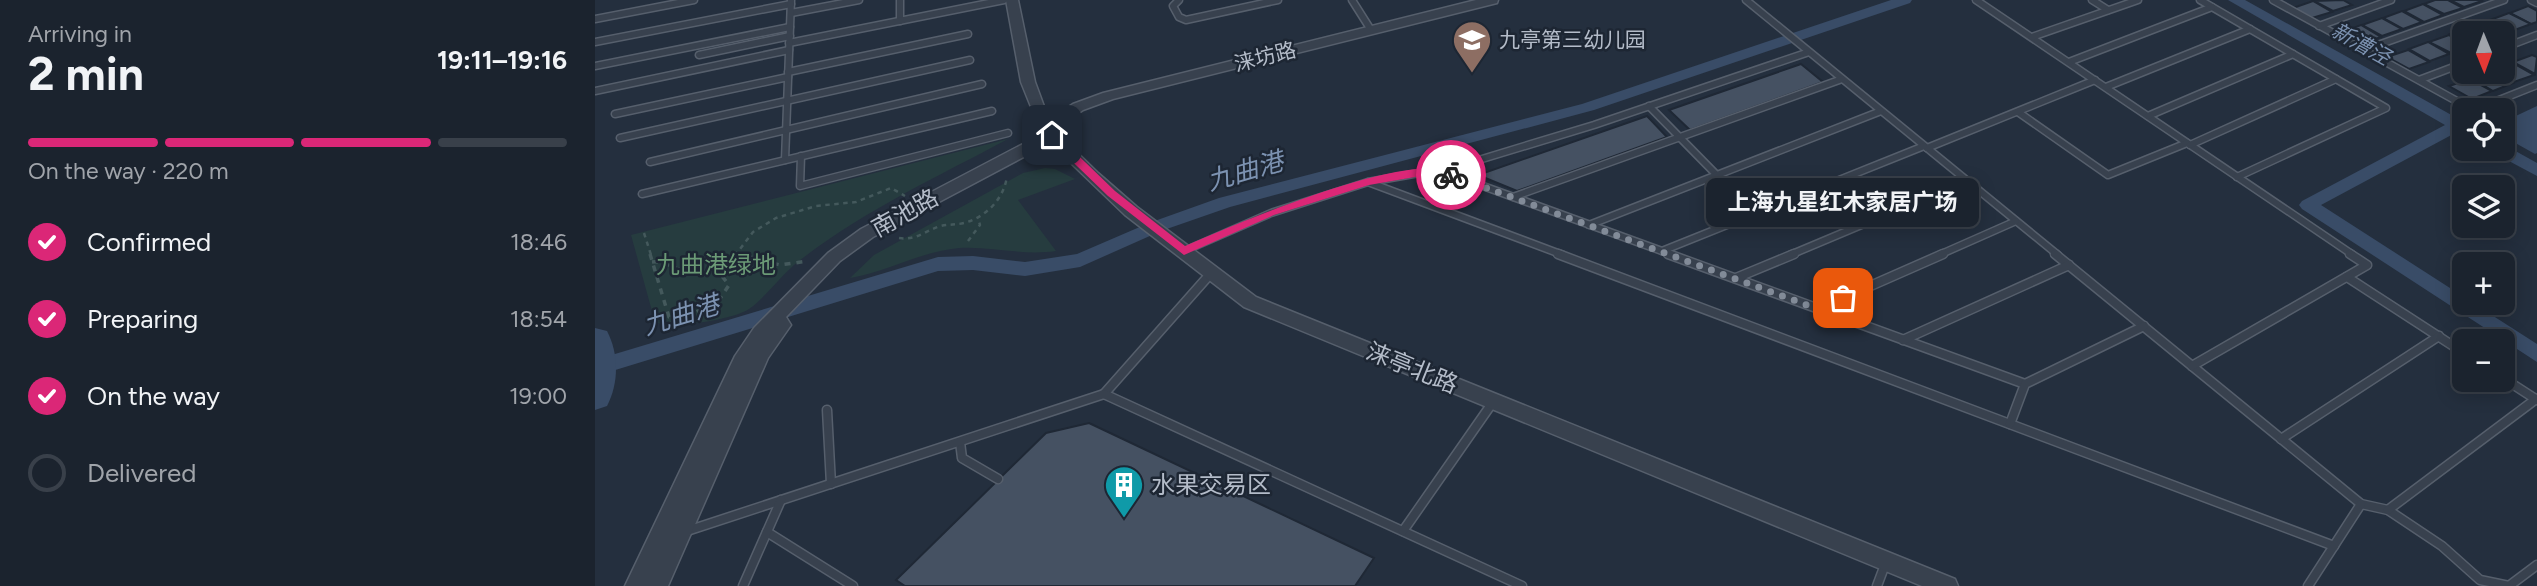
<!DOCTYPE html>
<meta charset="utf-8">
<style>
:root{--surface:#1b232e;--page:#242b36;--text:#f1f3f6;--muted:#a0a4aa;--line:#39404a;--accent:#db2777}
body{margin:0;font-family:Figtree,"Noto Sans SC",sans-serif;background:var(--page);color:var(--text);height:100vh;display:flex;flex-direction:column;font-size:26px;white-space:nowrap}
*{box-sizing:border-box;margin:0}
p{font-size:23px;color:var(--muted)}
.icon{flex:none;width:38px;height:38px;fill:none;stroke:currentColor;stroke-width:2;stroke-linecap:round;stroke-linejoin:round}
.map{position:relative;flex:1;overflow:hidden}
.sheet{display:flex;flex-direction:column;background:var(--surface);width:595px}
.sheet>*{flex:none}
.needle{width:46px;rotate:179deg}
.fabs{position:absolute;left:1857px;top:21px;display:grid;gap:14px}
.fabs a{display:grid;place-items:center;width:63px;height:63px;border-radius:10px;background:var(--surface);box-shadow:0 4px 18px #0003,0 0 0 2px var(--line);font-size:35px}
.pin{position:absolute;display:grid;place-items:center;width:60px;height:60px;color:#fff;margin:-30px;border-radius:14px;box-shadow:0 4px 10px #0006}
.courier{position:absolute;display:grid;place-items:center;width:70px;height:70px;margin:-35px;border:5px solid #db2777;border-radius:50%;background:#fff;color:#222;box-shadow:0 2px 9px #0007}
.bubble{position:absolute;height:49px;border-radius:10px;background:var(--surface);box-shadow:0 4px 18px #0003,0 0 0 2px var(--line);font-size:23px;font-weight:700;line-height:49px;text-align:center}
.summary em{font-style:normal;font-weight:700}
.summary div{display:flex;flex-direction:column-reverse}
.summary{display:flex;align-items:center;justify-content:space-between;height:119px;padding:0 28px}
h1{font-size:46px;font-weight:700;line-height:52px}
.bar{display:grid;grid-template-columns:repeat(4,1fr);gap:10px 7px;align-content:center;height:84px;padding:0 28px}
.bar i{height:9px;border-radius:5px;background:var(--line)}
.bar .active{background:var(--accent)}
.bar p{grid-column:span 4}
ol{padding:0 28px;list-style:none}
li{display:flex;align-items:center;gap:21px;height:77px}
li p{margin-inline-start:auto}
li .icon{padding:7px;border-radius:50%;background:var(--accent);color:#fff;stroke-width:4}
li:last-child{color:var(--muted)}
li i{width:38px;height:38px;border:4px solid var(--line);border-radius:50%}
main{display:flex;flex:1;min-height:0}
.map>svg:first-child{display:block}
.green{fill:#263c3f}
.water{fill:#394c67}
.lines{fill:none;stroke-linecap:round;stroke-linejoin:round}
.canal{fill:#394c67;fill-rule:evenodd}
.river{fill:#394c67;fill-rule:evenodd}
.building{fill:#455162;stroke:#1f2835;stroke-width:2}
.service-far1-casing{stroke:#565f6c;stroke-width:9}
.service-casing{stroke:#565f6c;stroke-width:11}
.tertiary-casing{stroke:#565f6c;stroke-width:3}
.path-far1{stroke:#44595c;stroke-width:2.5;stroke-dasharray:4.5 4.5;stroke-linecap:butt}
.path{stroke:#44595c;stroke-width:3.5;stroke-dasharray:6 6;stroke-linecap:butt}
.service-far1{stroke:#38414e;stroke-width:6}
.service{stroke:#38414e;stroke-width:8}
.tertiary{fill:#38414e;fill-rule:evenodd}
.route{fill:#db2777}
.done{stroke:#828b98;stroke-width:7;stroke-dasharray:0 12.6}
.labels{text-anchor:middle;stroke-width:5;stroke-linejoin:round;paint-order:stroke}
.far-poi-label{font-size:21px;fill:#b4bcc9;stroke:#1d2633;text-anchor:start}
.far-water-label{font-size:21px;font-style:italic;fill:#7c92b1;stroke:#1d2633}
.far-street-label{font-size:21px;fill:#b4bcc9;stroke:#1d2633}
.street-label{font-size:24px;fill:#b4bcc9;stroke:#1d2633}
.park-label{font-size:24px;fill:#6b9a76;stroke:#1d2633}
.poi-label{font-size:24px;fill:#b4bcc9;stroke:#1d2633;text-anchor:start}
.water-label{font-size:26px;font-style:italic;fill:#7c92b1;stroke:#1d2633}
</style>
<main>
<section class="sheet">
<div class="summary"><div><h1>2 min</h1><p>Arriving in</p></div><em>19:11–19:16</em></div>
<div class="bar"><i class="active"></i><i class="active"></i><i class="active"></i><i></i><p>On the way · 220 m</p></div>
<ol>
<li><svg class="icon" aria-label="check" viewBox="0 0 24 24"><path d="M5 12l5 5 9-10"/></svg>Confirmed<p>18:46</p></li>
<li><svg class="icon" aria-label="check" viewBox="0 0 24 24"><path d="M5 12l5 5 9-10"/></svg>Preparing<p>18:54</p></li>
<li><svg class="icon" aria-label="check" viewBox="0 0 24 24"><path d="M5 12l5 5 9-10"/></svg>On the way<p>19:00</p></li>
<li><i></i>Delivered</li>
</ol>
</section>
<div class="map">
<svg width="1942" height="586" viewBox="0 0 1942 586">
<rect width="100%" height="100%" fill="#242f3e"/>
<!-- green -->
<g class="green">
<path d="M413,139C342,177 268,211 204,261C186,275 172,296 154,309C140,319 76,330 60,322L36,235Z"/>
<path d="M450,168L460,169L480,179L423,200L461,251C428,256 397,246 364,248C327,251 292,272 255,278L279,255L428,173Z"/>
</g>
<!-- water -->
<path class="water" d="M1942,106V153L1940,154L1908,136V122Z"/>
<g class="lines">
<!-- canal -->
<g class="canal">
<path d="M1296,0H1317L1315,3L999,110L635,207L566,231L485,267L430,276L378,270L343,271L4,375L0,374V360L343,257L378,256L430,262L482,254L554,223L624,198L987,104Z"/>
<path d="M1633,0H1650L1869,122V134L1862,132L1726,205L1869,297V303H1878L1942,344V362L1707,209L1704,205L1707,201L1850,125Z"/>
<path d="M1908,144L1942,163V176L1899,153L1897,149H1908Z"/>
</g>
<!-- river -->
<path class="river" d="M0,328L12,331C24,354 24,383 12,406L0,410Z"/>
</g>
<!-- building -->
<g class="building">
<path d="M1748,0L1757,5L1738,11L1719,1Z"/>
<path d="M1840,0H1853L1868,8L1849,14L1829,4Z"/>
<path d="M1855,0H1885L1887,1L1869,7Z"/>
<path d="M1718,1L1737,12L1717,18L1698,8Z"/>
<path d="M1828,4L1848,15L1829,22L1809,11Z"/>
<path d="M1933,6L1942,11V22L1936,24L1915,13Z"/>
<path d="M1807,11L1827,22L1808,29L1788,18Z"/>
<path d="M1914,13L1936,24L1917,31L1895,20Z"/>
<path d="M1787,18L1807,29L1787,36L1767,25Z"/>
<path d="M1895,20L1916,31L1908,34L1888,33L1876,27Z"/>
<path d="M1766,25L1786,37L1766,44L1747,32Z"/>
<path d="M1874,27L1885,33H1869V42L1855,34Z"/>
<path d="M1854,35L1869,43V49L1856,53L1834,42Z"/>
<path d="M1833,42L1854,54L1835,61L1814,49Z"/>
<path d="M1813,50L1834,62L1814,69L1792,57Z"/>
<path d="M1937,55L1942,57L1940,74L1918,62Z"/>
<path d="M1916,62L1939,75L1919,82L1900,72H1908V66Z"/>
<path d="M1206,64L1228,82L1095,130L1074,110Z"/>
<path d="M1892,72H1898L1918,83L1898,91L1876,78Z"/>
<path d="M1875,79L1897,91L1877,99L1854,86Z"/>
<path d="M1052,116L1072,137L922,191L883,175Z"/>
<path d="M494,423L779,558L760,586H310L301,580L451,433Z"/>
</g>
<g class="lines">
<!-- service-far1 casing -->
<g class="service-far1-casing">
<g id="service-far1">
<path d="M305,0V21"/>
<path d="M584,0L578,6L584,17L591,20L683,0"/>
<path d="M757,0L776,30"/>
<path d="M1151,0L1463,255"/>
<path d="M1381,0L1758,255"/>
<path d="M1497,0L1513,10"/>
<path d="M1605,0L1791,108L1642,177"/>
<path d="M1678,0L1878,110"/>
<path d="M1936,0L1942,3"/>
<path d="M196,13L264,0"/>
<path d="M0,19L99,0"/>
<path d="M1724,26L1796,0"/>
<path d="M1437,37L1543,0"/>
<path d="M0,42L196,4"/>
<path d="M194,43L409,0"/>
<path d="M1908,48L1942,35"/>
<path d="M1769,50L1909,0"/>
<path d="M104,55L195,36"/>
<path d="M1474,62L1617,7"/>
<path d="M0,66L195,27"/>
<path d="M193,72L373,34"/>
<path d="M1824,80L1869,63"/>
<path d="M1511,87L1655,29"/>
<path d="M0,91L194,50"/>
<path d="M1054,106L1160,214"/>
<path d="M1879,110L1942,85"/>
<path d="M1423,112L1513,175L1592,143"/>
<path d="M20,114L193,77"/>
<path d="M1553,116L1698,54"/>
<path d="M25,138L375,60"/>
<path d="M1595,145L1741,79"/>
<path d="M1332,148L1500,80"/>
<path d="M206,156L205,186L413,133"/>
<path d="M190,160L196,0"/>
<path d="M55,162L387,84"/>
<path d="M844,170L1078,255"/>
<path d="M773,182L968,255"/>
<path d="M47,194L397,111"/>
<path d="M918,197L1247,79"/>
<path d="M994,225L1286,111"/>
<path d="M589,251L676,213L773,182L864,166L999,125L1214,52"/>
<path d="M1067,251L1329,146"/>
<path d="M1195,255L1371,181"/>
<path d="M1344,255L1421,221"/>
</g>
</g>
<!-- service casing -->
<g class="service-casing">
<g id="service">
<path d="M963,254L1739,546"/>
<path d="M1073,254L1430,384"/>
<path d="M1460,254L1766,504L1793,510L1847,546L1885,580L1914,586L1942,565"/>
<path d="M1752,277L1869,353"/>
<path d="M1141,278L1199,254"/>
<path d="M1223,309L1348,254"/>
<path d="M1308,340L1474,265"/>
<path d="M1597,366L1772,265L1755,254"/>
<path d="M1908,378L1942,400"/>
<path d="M509,394L617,272"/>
<path d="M232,410L236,484"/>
<path d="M1415,424L1430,384L1549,326"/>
<path d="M1686,439L1844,336"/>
<path d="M365,442L367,458L403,479"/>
<path d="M1793,510L1941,399"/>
<path d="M92,531L509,394L927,586"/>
<path d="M808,531L898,402"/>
<path d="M172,532L258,586"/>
<path d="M148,586L186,500"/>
<path d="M1282,586L1291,562"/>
<path d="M1713,586L1766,504"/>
</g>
</g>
<!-- tertiary casing -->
<g class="tertiary-casing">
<path id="tertiary" d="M411,0H423L440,82L454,120L478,104L508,93L881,0H903L902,3L518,99L488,110L459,130L503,173L542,207L661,297L1360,579L1363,586H1327L649,307L530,215L455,143L278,237L245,261L191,317L196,325L173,358L73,586H30L140,356L159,328L233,253L266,229L447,134L426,82Z"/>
</g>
<!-- path-far1 -->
<g class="path-far1">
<path d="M49,233L56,255"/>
<path d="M304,238C321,241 331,230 346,226C354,224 361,225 369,223C391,217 409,199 412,176"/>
<path d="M373,241L385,225L383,218"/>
<path d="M145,255L142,253L158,232L181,218L221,206L261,202L296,188L310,196"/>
</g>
<!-- path -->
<g class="path">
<path d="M55,254L74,317L86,320L124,300L134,285L126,275L130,266L143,256"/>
<path d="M143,254L185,265L213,261"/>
<path d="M57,262C69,261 72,265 83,269C98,274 113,271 128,267"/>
</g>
<!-- service-far1 -->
<use href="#service-far1" class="service-far1"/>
<!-- service -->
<use href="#service" class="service"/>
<!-- tertiary -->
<use href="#tertiary" class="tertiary"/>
</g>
<!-- route -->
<path class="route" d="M453,133H460L520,191L590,246C634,227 824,144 862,175L856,178L843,173L774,185L679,215L589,255L513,196L453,138Z"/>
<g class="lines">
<!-- done -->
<path class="done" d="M856,175L1223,309L1248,298"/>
</g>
<!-- icons -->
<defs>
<g id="school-pin" transform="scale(2.0125)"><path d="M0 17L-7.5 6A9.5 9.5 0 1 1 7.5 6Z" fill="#8d6e63" stroke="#1d2633"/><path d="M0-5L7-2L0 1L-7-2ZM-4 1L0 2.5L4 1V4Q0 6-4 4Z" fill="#fff"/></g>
<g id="building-pin" transform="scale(2.0125)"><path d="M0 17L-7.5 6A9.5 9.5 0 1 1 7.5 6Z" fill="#0f9aa8" stroke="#1d2633"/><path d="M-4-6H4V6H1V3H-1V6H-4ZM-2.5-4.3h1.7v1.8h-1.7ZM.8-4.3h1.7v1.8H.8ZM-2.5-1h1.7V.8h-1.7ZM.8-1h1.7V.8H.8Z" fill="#fff"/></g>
</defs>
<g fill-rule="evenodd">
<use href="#school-pin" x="877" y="40"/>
<use href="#building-pin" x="529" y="485"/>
</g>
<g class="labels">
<!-- far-poi labels -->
<g class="far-poi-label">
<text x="904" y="47">九亭第三幼儿园</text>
</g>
<!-- far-water labels -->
<g class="far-water-label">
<text transform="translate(1766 44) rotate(29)" y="7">新漕泾</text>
</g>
<!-- far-street labels -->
<g class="far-street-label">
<text transform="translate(670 57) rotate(-14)" y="7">涞坊路</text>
</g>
<!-- street labels -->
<g class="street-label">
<text transform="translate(310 213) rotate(-29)" y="8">南池路</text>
<text transform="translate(817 368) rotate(22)" y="8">涞亭北路</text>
</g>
<!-- park labels -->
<g class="park-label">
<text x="121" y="273">九曲港绿地</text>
</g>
<!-- poi labels -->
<g class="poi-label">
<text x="556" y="493">水果交易区</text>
</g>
<!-- water labels -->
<g class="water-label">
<text transform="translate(650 171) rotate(-16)" y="9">九曲港</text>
<text transform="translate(86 315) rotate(-17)" y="9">九曲港</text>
</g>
</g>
</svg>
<div class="fabs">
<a><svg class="needle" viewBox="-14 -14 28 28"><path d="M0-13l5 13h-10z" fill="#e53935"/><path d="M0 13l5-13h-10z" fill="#a0a4aa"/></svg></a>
<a><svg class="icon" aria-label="locate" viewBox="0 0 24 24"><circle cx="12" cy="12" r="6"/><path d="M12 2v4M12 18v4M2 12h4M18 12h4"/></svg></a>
<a><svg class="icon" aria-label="layers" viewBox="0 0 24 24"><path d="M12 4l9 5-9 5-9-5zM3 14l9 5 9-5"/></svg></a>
<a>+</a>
<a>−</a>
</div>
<div class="pin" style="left:1248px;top:298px;background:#ea580c"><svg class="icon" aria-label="bag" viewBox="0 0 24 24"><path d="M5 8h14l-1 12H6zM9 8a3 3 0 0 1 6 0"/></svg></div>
<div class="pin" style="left:457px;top:135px;background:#1f2937"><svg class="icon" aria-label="home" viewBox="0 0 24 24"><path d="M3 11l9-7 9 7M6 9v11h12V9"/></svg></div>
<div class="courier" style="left:856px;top:175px"><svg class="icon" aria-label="bike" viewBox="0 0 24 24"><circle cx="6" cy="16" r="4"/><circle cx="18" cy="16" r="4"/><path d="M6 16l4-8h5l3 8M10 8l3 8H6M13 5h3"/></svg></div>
<div class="bubble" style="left:1111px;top:178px;width:273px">上海九星红木家居广场</div>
</div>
</main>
